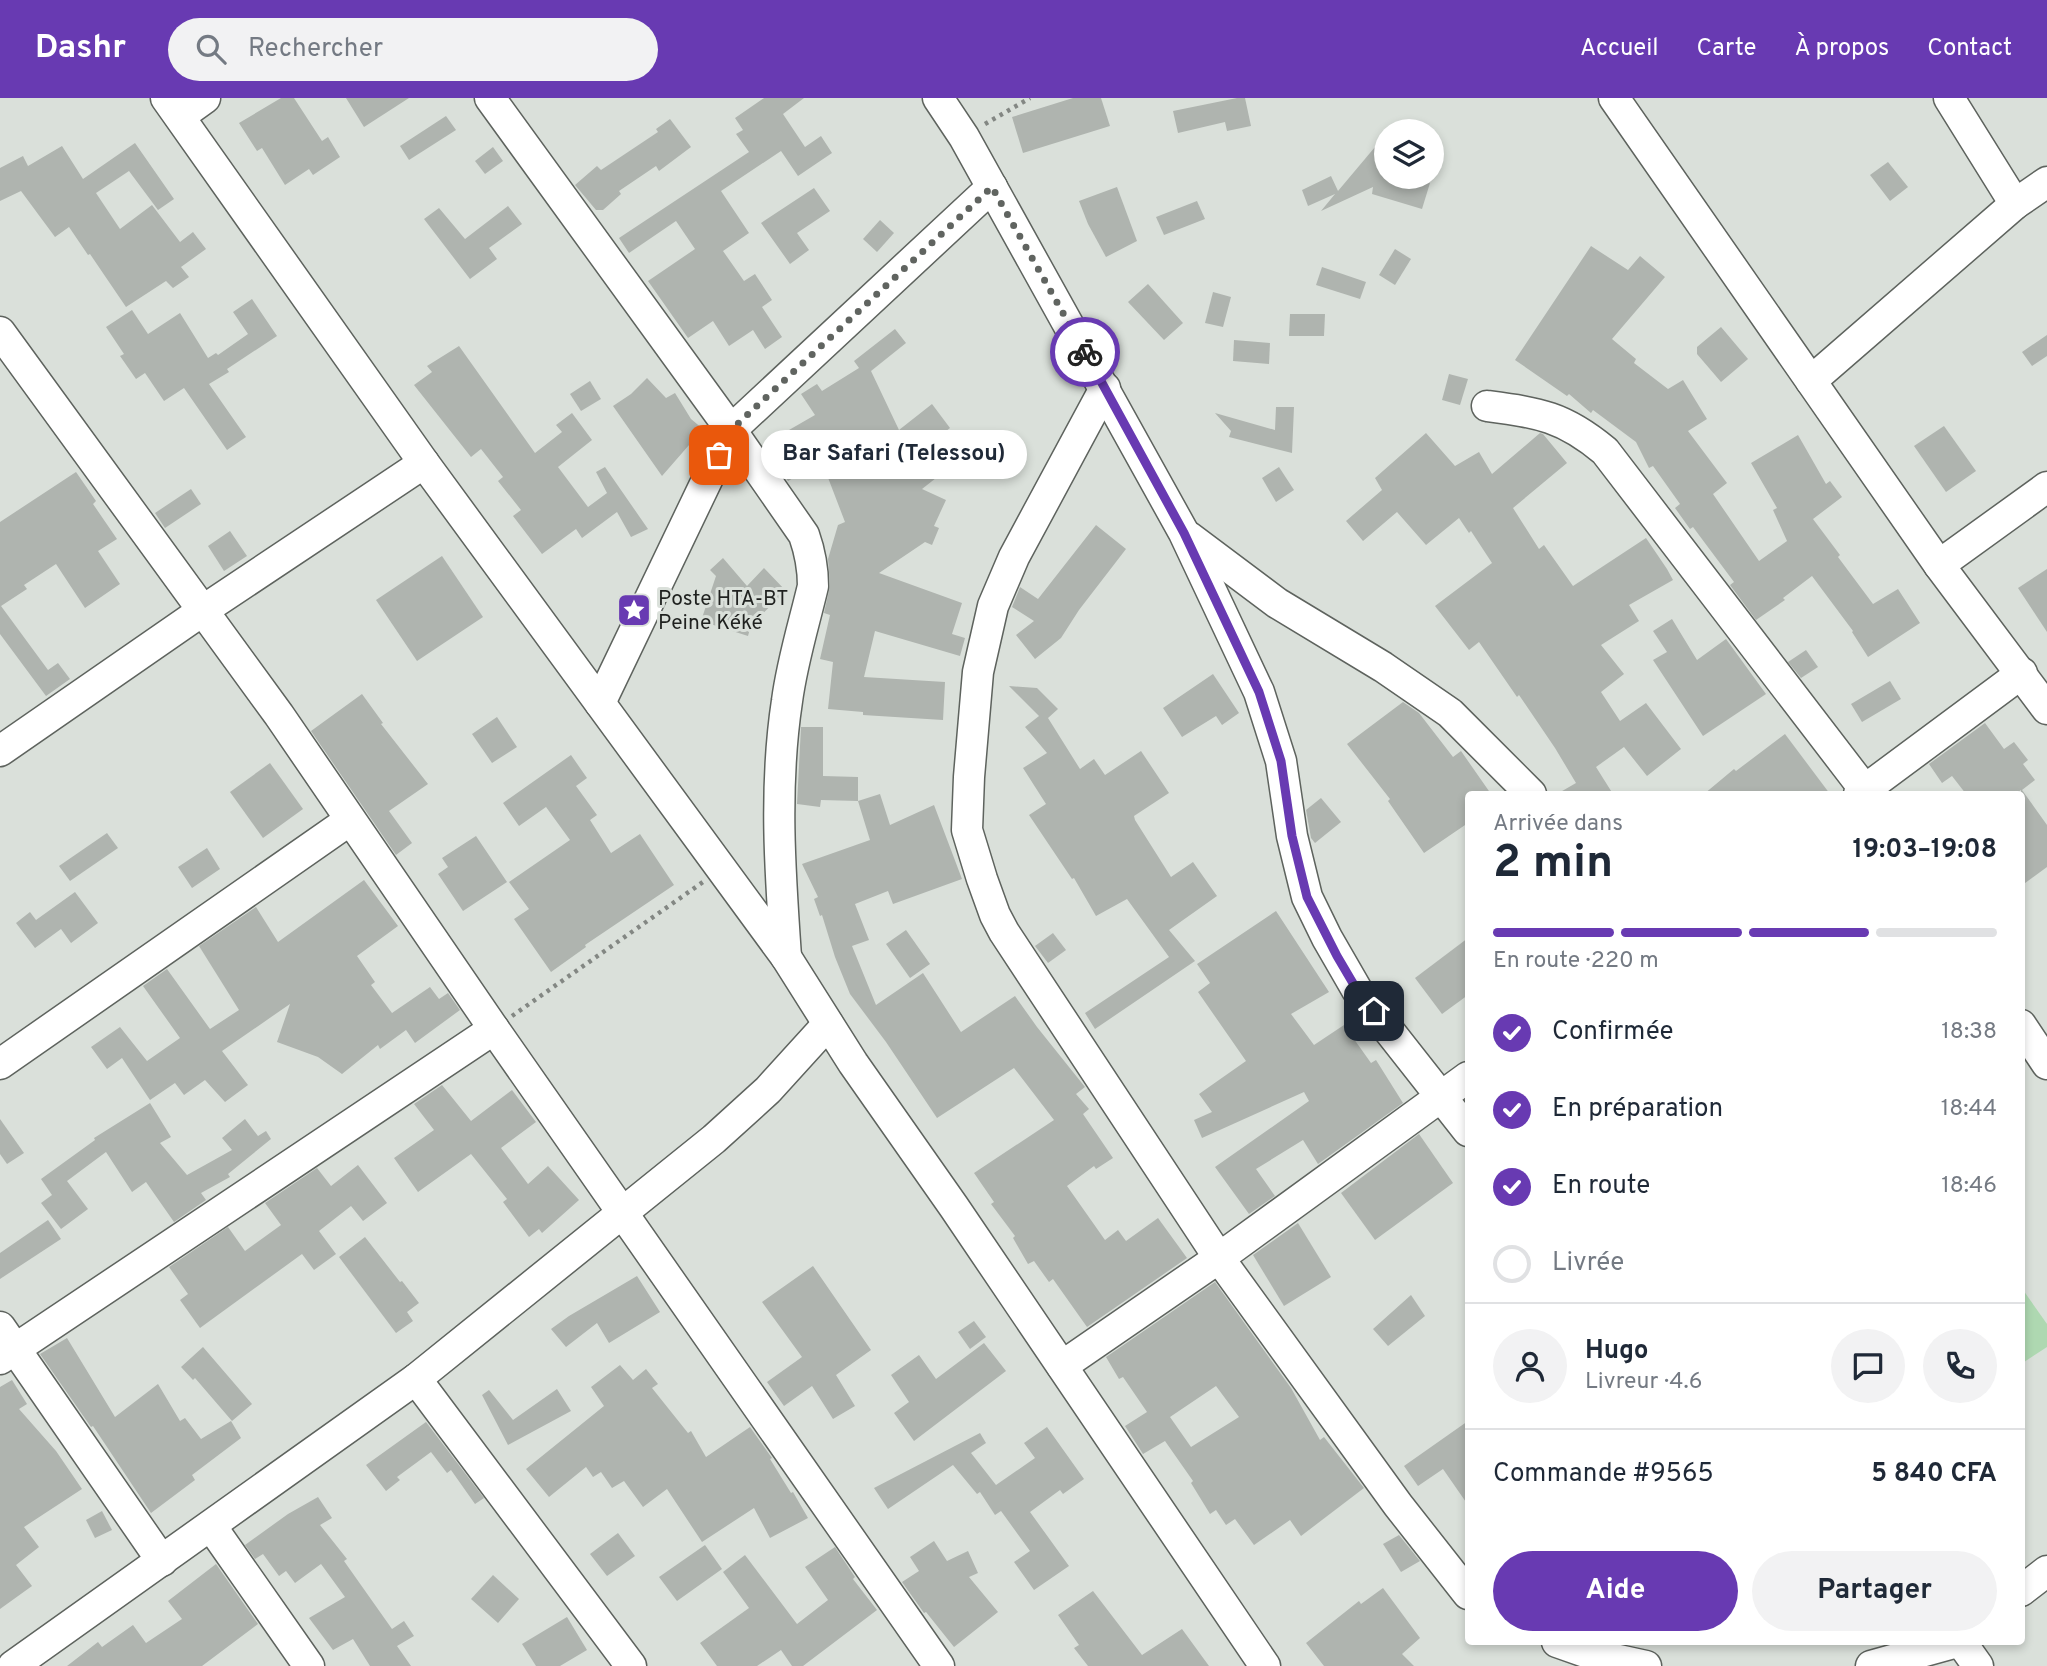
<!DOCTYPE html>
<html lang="fr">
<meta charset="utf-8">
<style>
:root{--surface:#fff;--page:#f2f2f3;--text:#1f2937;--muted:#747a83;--line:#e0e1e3;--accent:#683ab2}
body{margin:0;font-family:Overpass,sans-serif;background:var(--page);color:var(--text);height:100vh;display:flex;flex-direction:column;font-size:26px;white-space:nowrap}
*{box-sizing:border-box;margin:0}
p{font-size:23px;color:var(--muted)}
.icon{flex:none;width:38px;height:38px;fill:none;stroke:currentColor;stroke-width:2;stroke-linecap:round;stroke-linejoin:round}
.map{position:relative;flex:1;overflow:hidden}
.side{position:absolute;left:1465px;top:693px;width:560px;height:854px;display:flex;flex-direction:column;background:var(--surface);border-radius:7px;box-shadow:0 4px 10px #0003}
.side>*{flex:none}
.controls{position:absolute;left:1374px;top:21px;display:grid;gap:14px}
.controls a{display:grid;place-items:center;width:70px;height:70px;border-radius:50%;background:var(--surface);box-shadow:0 4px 10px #0003;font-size:35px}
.pin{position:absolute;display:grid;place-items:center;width:60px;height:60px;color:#fff;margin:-30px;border-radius:14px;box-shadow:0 4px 10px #0006}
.courier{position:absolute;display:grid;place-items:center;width:70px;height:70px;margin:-35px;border:5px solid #683ab2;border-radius:50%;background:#fff;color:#222;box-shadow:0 2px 9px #0007}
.bubble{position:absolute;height:49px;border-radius:24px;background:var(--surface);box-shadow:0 4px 10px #0003;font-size:23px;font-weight:700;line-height:49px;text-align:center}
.headline em{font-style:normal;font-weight:700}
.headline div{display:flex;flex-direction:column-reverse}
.headline{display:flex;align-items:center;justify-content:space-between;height:119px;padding:0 28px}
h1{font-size:46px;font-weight:700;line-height:52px}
.bar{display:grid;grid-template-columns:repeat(4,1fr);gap:10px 7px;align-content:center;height:84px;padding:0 28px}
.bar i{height:9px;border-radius:5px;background:var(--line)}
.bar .active{background:var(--accent)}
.bar p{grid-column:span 4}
.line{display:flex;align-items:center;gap:18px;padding:0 28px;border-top:2px solid var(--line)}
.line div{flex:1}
.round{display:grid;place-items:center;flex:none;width:74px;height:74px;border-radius:37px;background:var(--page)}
ol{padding:0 28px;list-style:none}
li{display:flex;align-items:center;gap:21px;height:77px}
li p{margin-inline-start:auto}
li .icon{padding:7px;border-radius:50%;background:var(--accent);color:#fff;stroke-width:4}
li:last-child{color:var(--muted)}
li i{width:38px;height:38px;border:4px solid var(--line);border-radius:50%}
.button{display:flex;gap:14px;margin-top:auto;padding:14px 28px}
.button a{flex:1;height:80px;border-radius:42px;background:var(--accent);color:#fff;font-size:28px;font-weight:700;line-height:80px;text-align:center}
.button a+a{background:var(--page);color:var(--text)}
header{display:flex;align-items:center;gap:42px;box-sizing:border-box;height:98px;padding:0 35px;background:var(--accent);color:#fff}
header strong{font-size:33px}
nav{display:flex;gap:38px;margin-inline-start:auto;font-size:24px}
.search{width:490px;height:63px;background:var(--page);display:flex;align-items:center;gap:18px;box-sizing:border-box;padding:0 24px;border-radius:38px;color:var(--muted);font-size:26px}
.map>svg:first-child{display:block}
.green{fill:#aed8b1}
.building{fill:#afb4af;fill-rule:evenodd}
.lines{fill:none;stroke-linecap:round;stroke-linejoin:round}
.minor-casing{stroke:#5e635e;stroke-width:33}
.path{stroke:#838783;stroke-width:4.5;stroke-dasharray:3.5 5;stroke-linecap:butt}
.minor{stroke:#fff;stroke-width:30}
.done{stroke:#606460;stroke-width:7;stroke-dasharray:0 12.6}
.route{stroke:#683ab2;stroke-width:9}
.labels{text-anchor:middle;stroke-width:6;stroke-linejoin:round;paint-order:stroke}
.poi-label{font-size:21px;fill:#1f211f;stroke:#dae0da;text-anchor:start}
</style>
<header>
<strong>Dashr</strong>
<div class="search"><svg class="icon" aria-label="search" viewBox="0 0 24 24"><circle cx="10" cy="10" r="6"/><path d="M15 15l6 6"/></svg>Rechercher</div>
<nav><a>Accueil</a><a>Carte</a><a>À propos</a><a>Contact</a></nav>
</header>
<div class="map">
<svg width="2047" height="1568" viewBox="0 0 2047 1568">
<rect width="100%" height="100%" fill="#dae0da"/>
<!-- green -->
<path class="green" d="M2021,1189L2047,1226V1249L2021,1266Z"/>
<!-- building -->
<g class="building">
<path d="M281,0H294L322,43L328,39L340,59L313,77L309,71L285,87L262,50L257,53L239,25Z"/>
<path d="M346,0H409L364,29Z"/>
<path d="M764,0H804L783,16L805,49L821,38L832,55L798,78L781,53L721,93L749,135L723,153L744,183L755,176L772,202L762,209L782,239L765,251L753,232L729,248L713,223L688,240L648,183L695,151L676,123L629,155L619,140L749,54L736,36L743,32L735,20Z"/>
<path d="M1073,0H1101L1110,28L1023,55L1012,19Z"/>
<path d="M1237,0H1245L1251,28L1227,33L1225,24L1178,35L1173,13Z"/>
<path d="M446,18L456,32L409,62L400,48Z"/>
<path d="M670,21L691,49L659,73L656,68L619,93L621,96L603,112H596L575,87L597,68L601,72L658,34L656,31Z"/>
<path d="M135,45L174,101L158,112L129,73L96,95L120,131L152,107L180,144L193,134L206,151L181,169L189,179L173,190L166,183L126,209L90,156L88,157L69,129L55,139L21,93L0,103V70L23,58L28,68L62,48L83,81Z"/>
<path d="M493,49L503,63L485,76L475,63Z"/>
<path d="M1375,49L1386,59V79H1411L1430,85L1422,111L1372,96L1373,89L1321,113L1335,96L1308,108L1302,92L1331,78L1338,93Z"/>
<path d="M1888,64L1908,89L1890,103L1870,77Z"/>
<path d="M1117,89L1137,143L1106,159L1088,126L1079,103Z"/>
<path d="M814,90L830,113L797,135L809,152L790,166L761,125Z"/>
<path d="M1197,103L1205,121L1164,137L1156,119Z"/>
<path d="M508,108L522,126L489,150L497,161L470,181L424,121L439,110L465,141Z"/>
<path d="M880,122L894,135L877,154L863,141Z"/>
<path d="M1591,148L1628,172L1640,158L1665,179L1612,241L1636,261L1634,265L1668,291L1683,282L1707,321L1688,333L1727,385L1713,396L1759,463L1787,443L1773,412L1777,410L1751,365L1798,337L1826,386L1830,383L1842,399L1813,421L1840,457L1838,459L1873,506L1898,491L1920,525L1868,559L1852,534L1853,533L1812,478L1783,500L1785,502L1756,522L1730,487L1734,484L1693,429L1690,431L1675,410L1680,406L1653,368L1649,370L1636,344L1593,312L1591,315L1569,296L1567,298L1515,262Z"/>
<path d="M1395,151L1411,161L1395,187L1379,177Z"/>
<path d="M1322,169L1366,184L1360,201L1316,187Z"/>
<path d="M1148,186L1183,225L1164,242L1128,204Z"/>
<path d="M1213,194L1231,199L1223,229L1205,225Z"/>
<path d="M252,201L277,238L227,271L229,274L209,286L246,339L227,352L184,290L164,303L145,275L136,281L120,258L124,256L106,229L132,212L148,236L180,215L208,260L216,255L218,257L248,236L233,214Z"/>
<path d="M1290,216H1325L1324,238H1289Z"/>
<path d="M1721,229L1748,261L1721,284L1697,256V249Z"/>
<path d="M895,231L906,245L871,273L899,332L932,306L950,330L917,356L936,380L922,391L946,402L934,428L939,430L932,447L925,444L879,475L962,505L952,536L965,540L960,558L875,533L864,579L945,584L943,622L863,617V614L828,611L833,564L820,561L830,517L824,515L830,488L828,461L838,427L845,424L822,364L788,383L763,347L815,317L801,296L817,286L822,293L859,270L854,263Z"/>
<path d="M2047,237V258L2032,268L2022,254Z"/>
<path d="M1234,242L1270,245L1269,266L1233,263Z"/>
<path d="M459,248L535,355L562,334L556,327L572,315L592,342L558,369L588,409L607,395L596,374L605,369L648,431L631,439L617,414L582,440L576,431L542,456L513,418L521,412L498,383L503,379L481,351L471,359L414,287L432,274L427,268Z"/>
<path d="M1449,276L1468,281L1460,307L1442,302Z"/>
<path d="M647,280L666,300L675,295L691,321L703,331L662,378L613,308L631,296Z"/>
<path d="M590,283L601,301L581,313L570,296Z"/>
<path d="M1276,309H1294L1292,355L1229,339L1231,333L1215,315L1275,332Z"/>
<path d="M1944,328L1976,373L1946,394L1914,348Z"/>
<path d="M1426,335L1455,368L1479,354L1492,376L1540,335L1543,336L1567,365L1513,410L1539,451L1544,447L1573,488L1646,440L1667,471L1673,482L1629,507L1639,523L1601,547L1624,576L1601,594L1620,623L1646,605L1681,651L1647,678L1624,649L1596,669L1613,696H1557L1576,685L1555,650L1519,597L1517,599L1479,544L1469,552L1435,508L1492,465L1471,433L1469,435L1459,420L1426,447L1397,414L1363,443L1346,423L1382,392L1375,380Z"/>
<path d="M1279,369L1294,392L1276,404L1262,380Z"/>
<path d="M76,374L96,403L93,406L117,441L98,453L120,486L85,510L56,466L24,487L27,491L1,508L48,572L58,565L70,581L46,598L0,536V424Z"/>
<path d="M191,391L201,406L165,430L155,415Z"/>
<path d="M1096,427L1126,451L1079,512L1061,540L1035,561L1016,537L1034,523L1012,509L1020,489L1038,501Z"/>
<path d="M230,433L247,458L224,473L208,448Z"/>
<path d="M442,458L483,519L417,563L376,502Z"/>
<path d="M723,460L747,488L764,470L786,493L751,527L748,538L701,523L716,478L710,472Z"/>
<path d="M2047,471V534L2018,490Z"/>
<path d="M1672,521L1697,562L1726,541L1766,596L1703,638L1653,562L1667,554L1653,533Z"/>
<path d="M1806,552L1818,569L1801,580L1788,564Z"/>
<path d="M1213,576L1239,615L1222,627L1216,618L1182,639L1163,610Z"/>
<path d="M1890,583L1901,601L1862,624L1851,606Z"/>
<path d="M1009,588L1037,590L1058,611L1048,620L1080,671L1094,661L1105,677L1141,653L1169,695L1134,718L1135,722L1171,779L1193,764L1217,798L1169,832L1195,863L1095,931L1085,915L1169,859L1127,801L1096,818L1074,780L1072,781L1029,717L1046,706L1023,670L1047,655L1025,629L1039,618Z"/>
<path d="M362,596L383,625L381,626L428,686L389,713L412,745L396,757L311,633Z"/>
<path d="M1403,604L1419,615L1453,659L1461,653L1491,696H1468V725L1424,755L1388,703L1390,701L1347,646Z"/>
<path d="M497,619L517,649L492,665L472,636Z"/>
<path d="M1985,625L2004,651L2014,644L2028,662L2023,666L2035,682L2022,692L2047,727V769L2021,788V692L2015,696H1966L1952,678L1942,685L1929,666Z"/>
<path d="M801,629H823V678L858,679V703L821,702L820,709L797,706Z"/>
<path d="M1785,636L1830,696H1704L1734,671L1736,673Z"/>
<path d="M571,657L587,680L576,688L597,717L590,722L611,755L640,736L674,787L585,847L586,849L551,874L514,821L529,811L509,784L570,742L546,709L519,728L503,705Z"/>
<path d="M270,665L303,711L263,740L230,694Z"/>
<path d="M880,696L890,727L934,707L962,781L893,806L888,793L855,806L869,842L852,848L876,907L923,875L961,934L1015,898L1037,929L1085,989L1076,996L1089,1011L1083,1016L1113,1060L1096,1071L1094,1068L1067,1088L1105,1142L1118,1132L1126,1143L1158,1120L1187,1160L1087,1229L1053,1181L1049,1184L1034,1163L1028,1166L1013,1140L1015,1138L991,1106L994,1104L974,1075L1054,1022L1014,970L937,1020L886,944L850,896L835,859L822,817L820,818L814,801L818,799L802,766L870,742L858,703Z"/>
<path d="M1321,700L1341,724L1315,745L1311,740L1306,712Z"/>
<path d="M107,735L118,750L70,783L59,768Z"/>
<path d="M476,738L507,784L463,813L438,776L448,769L442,760Z"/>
<path d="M207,750L220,771L192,790L178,769Z"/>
<path d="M364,782L398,828L357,858L375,884L371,887L392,915L430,889L439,901L448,895L460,912L415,945L406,932L380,951L378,947L342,976L318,959L277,944L290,906L222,953L248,987L225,1004L205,982L184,997L175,985L150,1002L122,960L107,971L91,949L120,929L147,963L180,940L143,888L167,871L210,931L239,912L199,848L256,809L278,844Z"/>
<path d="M75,794L98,825L71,845L61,831L35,850L16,825L30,814L36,822Z"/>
<path d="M1276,813L1329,894L1291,916L1314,947L1344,927L1371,965L1376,962L1403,1005L1318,1066L1303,1042L1256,1071L1275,1098L1249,1116L1215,1069L1309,1003L1304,994L1202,1040L1194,1022L1212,1014L1199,996L1246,963L1198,894L1210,885L1197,866Z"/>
<path d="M906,832L930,866L910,880L886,846Z"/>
<path d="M1053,835L1066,852L1048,865L1035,848Z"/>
<path d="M1468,840V897L1442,916L1415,880Z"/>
<path d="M442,987L471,1023L512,992L536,1024L501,1050L528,1086L548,1068L579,1102L542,1135L539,1131L529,1139L503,1104L507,1101L471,1056L418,1094L394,1060L434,1032L414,1006Z"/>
<path d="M150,1005L171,1039L160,1045L187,1077L232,1052L222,1040L245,1021L258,1038L266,1033L271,1041L228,1076L230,1079L201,1095L206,1102L174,1124L146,1084L132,1094L106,1054L67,1083L88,1111L61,1131L41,1105L52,1097L41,1081L95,1042L94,1040Z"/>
<path d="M0,1021L24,1055L7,1066L0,1056Z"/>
<path d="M1419,1036L1453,1085L1375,1142L1341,1095Z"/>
<path d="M358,1067L387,1105L363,1123L351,1108L319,1133L336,1156L314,1172L302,1156L200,1230L180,1202L188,1196L169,1169L228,1129L245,1153L281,1127L265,1105L317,1070L331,1088Z"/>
<path d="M48,1122L61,1141L0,1181V1155Z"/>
<path d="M1298,1125L1331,1179L1284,1208L1253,1157Z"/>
<path d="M365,1139L400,1184L402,1183L419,1205L407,1214L413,1223L396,1235L339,1159Z"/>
<path d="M813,1168L871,1252L836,1277L855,1308L833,1321L812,1288L784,1308L767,1284L802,1259L762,1204Z"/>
<path d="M637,1178L660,1214L609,1245L597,1225L566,1249L551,1231L569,1218Z"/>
<path d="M1215,1184L1291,1290L1320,1342L1324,1339L1364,1390L1301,1438L1290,1422L1254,1447L1235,1421L1226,1427L1216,1412L1210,1416L1191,1385L1193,1383L1165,1343L1143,1356L1125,1328L1147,1314L1123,1279L1119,1281L1106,1259ZM1216,1288L1239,1319L1191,1349L1170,1319Z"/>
<path d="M1411,1197L1425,1218L1388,1248L1373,1231Z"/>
<path d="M974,1223L986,1239L970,1251L958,1234Z"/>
<path d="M67,1240L115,1319L158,1286L180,1323L185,1320L201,1341L231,1323L241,1340L192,1377L195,1382L151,1415L93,1328L91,1329L40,1256Z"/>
<path d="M984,1245L1006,1273L914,1343L894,1315L909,1304L891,1277L919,1257L936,1281Z"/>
<path d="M203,1249L252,1306L232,1323L195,1280L193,1282L181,1269Z"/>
<path d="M620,1267L633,1282L646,1271L658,1286L652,1290L688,1335L691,1333L706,1359L750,1329L772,1360L770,1361L791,1395L793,1394L808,1420L770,1440L754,1410L702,1444L667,1391L643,1409L624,1383L612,1390L601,1374L593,1379L586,1369L549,1399L526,1371L604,1308L591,1289Z"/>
<path d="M12,1282L27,1306L19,1311L56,1353L82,1391L24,1429L39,1449L16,1467L32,1488L0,1511V1289Z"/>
<path d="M557,1291L571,1313L508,1347L482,1297L489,1292L513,1322Z"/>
<path d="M1468,1323V1407L1443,1371L1418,1388L1404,1368Z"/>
<path d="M426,1324L484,1400L475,1406L451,1372L447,1375L431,1354L397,1379L400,1382L386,1393L366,1367Z"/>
<path d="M1047,1329L1084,1381L1063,1396L1060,1392L1030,1414L1069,1468L1034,1492L1014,1464L1030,1453L1001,1413L995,1417L980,1394L977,1396L953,1367L888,1411L874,1390L980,1335L986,1345L971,1355L996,1387L1035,1360L1024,1345Z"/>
<path d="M318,1399L332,1420L320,1427L347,1461L344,1463L392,1531L404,1523L414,1538L397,1548L411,1568H370L353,1541L333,1552L309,1520L345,1499L321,1466L295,1485L286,1473L279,1478L263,1456L255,1461L245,1447L288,1416Z"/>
<path d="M102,1413L112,1432L95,1440L86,1422Z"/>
<path d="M618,1435L635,1458L607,1478L590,1456Z"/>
<path d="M1399,1437L1420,1463L1401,1474L1383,1446Z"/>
<path d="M934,1443L947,1463L968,1453L978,1475L969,1479L998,1514L954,1549L926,1514L924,1515L902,1484L919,1473L910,1459Z"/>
<path d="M705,1447L722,1471L677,1503L659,1479Z"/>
<path d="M835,1449L855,1479L853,1481L877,1512L803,1568H792L781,1552L757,1568H717L700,1545L749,1510L723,1474L745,1457L797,1526L828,1502L805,1469Z"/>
<path d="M216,1466L258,1526L202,1568H67L98,1544L102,1549L133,1527L146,1545L182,1521L168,1503Z"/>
<path d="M493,1477L519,1501L498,1525L471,1501Z"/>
<path d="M1383,1490L1420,1540L1402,1556L1414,1568H1324L1306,1545L1359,1503L1361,1506Z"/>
<path d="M1093,1493L1142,1557L1182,1531L1209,1568H1088L1074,1550L1079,1547L1058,1517Z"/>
<path d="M567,1519L587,1552L560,1568H536L522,1546Z"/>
</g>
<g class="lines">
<!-- minor casing -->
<g class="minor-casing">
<g id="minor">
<path d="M166,0L424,365L786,859L853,965L954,1109L1265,1568"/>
<path d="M490,0L731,332L804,437C810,454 813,469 813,488C804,526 792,564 787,603C774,688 780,774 786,859"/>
<path d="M938,0L964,39L1184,435L1259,594L1281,663L1292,738L1307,799L1327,840L1357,892L1468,1033"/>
<path d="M1614,0L1939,467L2047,611"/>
<path d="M1949,0L2015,106"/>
<path d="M180,18L205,0"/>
<path d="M0,234L279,617L494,931L939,1568"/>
<path d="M1811,283L2015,106L2047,84"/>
<path d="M1105,290L1014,459L993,508L978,574L969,679L967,732L982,781L995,817L1004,834L1219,1160L1398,1407L1468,1496"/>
<path d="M1487,308C1539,315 1563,318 1605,353L1868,696"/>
<path d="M1189,439L1277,505L1383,569L1450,615L1531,696"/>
<path d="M1939,467L2047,389"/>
<path d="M600,605L731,332L992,89"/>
<path d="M0,653L205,511L424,365"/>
<path d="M1859,696L2022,575"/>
<path d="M2021,927L2047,966"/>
<path d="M0,966L350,722"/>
<path d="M0,1229L162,1463"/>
<path d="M0,1261L494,931"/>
<path d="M1062,1268L1219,1160L1468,979"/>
<path d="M416,1281L631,1568"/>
<path d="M211,1428L309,1568"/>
<path d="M2021,1493L2047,1473"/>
<path d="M1557,1544L1591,1556L1646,1568"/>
<path d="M1961,1544L1978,1568"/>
<path d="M13,1568L416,1281L714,1041L768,992L828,926"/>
<path d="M1871,1568L1957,1544"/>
</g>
</g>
<!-- path -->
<g class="path">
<path d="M985,26L1030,0"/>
<path d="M512,918L703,784"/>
</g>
<!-- minor -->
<use href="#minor" class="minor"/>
</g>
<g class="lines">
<!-- done -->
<path class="done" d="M719,357L731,332L992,89L1085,254"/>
<!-- route -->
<path class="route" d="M1085,254L1184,435L1259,594L1281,663L1292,738L1307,799L1337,858L1357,892L1374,913"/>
</g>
<!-- icons -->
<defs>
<g id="sight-square" transform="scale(1.75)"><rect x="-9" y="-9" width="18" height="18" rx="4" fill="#683ab2" stroke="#dae0da"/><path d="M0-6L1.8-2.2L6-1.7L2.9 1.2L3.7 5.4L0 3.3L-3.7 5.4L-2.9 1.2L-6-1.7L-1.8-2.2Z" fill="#fff"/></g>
</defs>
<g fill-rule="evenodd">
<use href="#sight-square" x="634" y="512"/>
</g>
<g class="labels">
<!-- poi labels -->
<g class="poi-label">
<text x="658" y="507">Poste HTA-BT<tspan x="658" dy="24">Peine Kéké</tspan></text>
</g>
</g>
</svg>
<div class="controls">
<a><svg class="icon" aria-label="layers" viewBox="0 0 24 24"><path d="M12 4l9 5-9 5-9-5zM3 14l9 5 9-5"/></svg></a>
</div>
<div class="pin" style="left:719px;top:357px;background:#ea580c"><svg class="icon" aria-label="bag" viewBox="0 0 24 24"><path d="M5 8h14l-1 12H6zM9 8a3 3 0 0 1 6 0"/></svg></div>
<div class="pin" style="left:1374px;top:913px;background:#1f2937"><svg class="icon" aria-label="home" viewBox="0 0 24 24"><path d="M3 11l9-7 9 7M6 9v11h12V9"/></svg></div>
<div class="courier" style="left:1085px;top:254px"><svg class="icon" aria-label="bike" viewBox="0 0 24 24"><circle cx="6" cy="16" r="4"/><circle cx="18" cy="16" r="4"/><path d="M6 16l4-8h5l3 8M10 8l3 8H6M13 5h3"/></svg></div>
<div class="bubble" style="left:761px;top:332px;width:266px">Bar Safari (Telessou)</div>
<section class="side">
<div class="headline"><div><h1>2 min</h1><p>Arrivée dans</p></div><em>19:03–19:08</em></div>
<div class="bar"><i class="active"></i><i class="active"></i><i class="active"></i><i></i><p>En route · 220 m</p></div>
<ol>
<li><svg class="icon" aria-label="check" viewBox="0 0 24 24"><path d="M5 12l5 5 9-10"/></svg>Confirmée<p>18:38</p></li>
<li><svg class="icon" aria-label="check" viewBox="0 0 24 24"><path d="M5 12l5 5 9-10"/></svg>En préparation<p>18:44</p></li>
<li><svg class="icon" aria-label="check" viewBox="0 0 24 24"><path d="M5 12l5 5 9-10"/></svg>En route<p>18:46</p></li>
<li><i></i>Livrée</li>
</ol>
<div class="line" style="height:126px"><a class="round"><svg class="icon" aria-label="person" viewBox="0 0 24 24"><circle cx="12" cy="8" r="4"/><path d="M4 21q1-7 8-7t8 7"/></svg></a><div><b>Hugo</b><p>Livreur · 4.6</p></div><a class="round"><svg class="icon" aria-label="chat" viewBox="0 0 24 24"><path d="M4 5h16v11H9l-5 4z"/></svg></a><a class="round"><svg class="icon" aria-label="phone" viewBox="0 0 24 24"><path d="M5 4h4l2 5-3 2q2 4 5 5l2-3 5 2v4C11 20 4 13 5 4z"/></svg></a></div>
<div class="line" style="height:91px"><div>Commande #9565</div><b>5 840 CFA</b></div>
<div class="button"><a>Aide</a><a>Partager</a></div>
</section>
</div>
